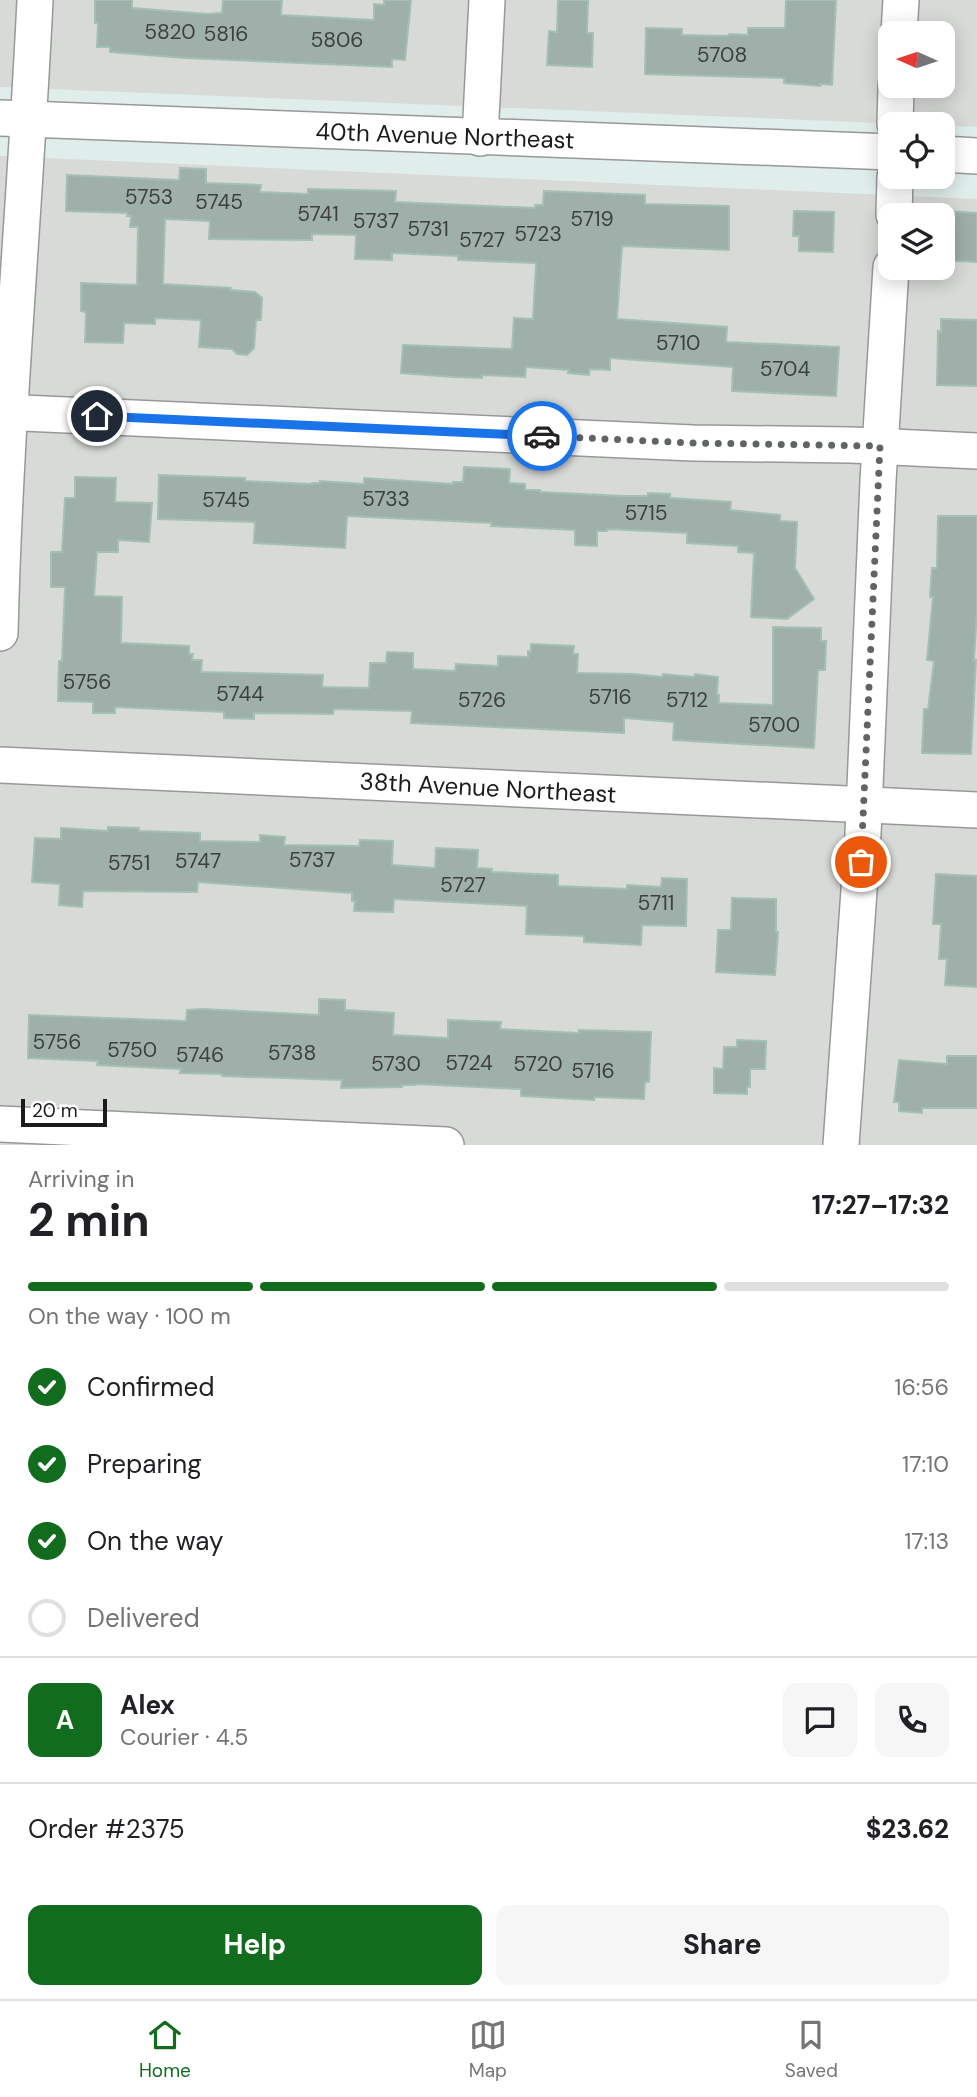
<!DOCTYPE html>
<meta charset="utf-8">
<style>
:root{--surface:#fff;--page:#f6f6f6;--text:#202124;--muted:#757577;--line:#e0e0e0;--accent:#126c1e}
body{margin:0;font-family:"DM Sans",sans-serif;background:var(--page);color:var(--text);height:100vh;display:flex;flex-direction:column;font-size:26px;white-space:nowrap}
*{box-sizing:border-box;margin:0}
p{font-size:23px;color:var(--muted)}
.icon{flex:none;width:38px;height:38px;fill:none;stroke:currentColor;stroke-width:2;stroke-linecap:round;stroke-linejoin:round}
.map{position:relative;height:1145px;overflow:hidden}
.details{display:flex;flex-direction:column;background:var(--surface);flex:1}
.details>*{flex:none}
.needle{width:46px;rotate:273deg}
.buttons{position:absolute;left:878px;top:21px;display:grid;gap:14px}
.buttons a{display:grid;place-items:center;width:77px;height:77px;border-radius:14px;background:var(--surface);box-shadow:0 4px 18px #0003;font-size:35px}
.scale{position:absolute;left:21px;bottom:18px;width:86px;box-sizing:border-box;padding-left:7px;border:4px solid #1b1b1b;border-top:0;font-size:19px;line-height:24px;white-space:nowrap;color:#1b1b1b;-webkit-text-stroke:5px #fff;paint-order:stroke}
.pin{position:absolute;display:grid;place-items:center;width:60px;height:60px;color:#fff;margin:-30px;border:4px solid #fff;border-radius:50%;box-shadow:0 2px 7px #0007}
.courier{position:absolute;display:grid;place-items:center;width:70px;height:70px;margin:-35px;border:5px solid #1a73e8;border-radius:50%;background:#fff;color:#222;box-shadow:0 2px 9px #0007}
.summary em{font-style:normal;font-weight:700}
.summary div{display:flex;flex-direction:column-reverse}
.summary{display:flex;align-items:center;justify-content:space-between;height:119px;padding:0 28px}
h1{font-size:46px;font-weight:700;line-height:52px}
.bar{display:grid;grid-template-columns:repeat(4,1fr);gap:10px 7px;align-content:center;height:84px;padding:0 28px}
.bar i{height:9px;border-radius:5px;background:var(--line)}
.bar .active{background:var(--accent)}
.bar p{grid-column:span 4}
.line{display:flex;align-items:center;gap:18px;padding:0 28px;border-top:2px solid var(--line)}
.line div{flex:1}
.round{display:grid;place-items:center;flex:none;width:74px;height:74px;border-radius:14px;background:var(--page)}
ol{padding:0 28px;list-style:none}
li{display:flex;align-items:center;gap:21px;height:77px}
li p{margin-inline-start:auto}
li .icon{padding:7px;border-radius:50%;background:var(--accent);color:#fff;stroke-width:4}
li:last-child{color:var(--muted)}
li i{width:38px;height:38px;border:4px solid var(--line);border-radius:50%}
.primary-button{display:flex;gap:14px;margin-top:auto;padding:14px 28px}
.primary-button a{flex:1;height:80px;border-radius:14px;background:var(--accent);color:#fff;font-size:28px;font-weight:700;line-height:80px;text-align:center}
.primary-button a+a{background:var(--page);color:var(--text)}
.tab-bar{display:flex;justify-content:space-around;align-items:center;height:98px;border-top:2px solid var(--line);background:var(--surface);font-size:19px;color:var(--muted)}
.tab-bar a{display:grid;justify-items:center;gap:4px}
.tab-bar .active{color:var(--accent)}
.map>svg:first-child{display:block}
.residential{fill:#d8dad8;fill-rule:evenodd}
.building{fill:#9fafa9;stroke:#a2c0b3;stroke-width:2}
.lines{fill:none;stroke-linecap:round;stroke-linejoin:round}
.minor-casing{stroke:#989898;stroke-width:38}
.minor{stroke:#fff;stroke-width:35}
.done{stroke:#606564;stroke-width:7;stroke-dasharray:0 12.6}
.route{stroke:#1a73e8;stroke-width:9}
.labels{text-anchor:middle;stroke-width:5;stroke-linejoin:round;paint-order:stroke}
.number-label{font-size:21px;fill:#3c403e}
.street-label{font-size:24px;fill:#1b1b1b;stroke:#fff}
</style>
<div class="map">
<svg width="977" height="1145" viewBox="0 0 977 1145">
<rect width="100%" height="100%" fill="#e0eeeb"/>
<!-- residential -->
<g class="residential">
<path d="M0,0H977V127L0,87ZM891,33H943V86H891Z"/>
<path d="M0,156L977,199V1145H0ZM891,215H943V268H891Z"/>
</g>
<!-- building -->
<g class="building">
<path d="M95,0H132V8L207,14L222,13L223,0H282L281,15L374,20V4L384,5V0H411L405,60L392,59V67L185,58L110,52V47H97L98,23H95Z"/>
<path d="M558,0H588L587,33H593L592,67L547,65L549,31L557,32Z"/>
<path d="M786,0H836L832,85L820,84V86L784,83V78L645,74L646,28L682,29V35L728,36L729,34L748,35V28H785Z"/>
<path d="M180,168L206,169V183L261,185L260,192L308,194V189L396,191L395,202L535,208V205H543L544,191L645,195V204L729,206V250L622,246L617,319L727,327L726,342L839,347L836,396L732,391L733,367L610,358V370L590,369L589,375L568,373L569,370L526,367L525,377L482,375V378L454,377L401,373L403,345L512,349L514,318L533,319L536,263L458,260V256L392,253V260L355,259L356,235L312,234V240L209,239L210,221L165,219L163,284L231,288L230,290L255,292L262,298L261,320H256L254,348L247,355L237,354L232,349L199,347L201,320L155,318V324L124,323L123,343L85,342L86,312L81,311V283L137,285L138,227H130L131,216H127V213L66,211L67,175L179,180Z"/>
<path d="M794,211L834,212L833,252L799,251V236H793Z"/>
<path d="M945,211L977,213V262L943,260Z"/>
<path d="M941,319L977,320V386L937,385L938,331L941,332Z"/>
<path d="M464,467L510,469L509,483L525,484V490H540V492L623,496H648V493L670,494V498L731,502L730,510L780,515V521L797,522L795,568L814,599L787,619L751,617L754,553L738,552V546L687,543V533L607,529V531H597V546L575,545V530L491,526L492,523L347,516L345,548L254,543L255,522L158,519L159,475L245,478V481L312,484V483H320V481L364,484V478L453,484V482H463Z"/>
<path d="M75,477L116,478L115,502L152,503L149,542L118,540V552H97L94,596L122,597L121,643L189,646V654H193L192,660H202L201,672L323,675L322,687L369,688L370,663H386L387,652L413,653V669L455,671L456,664L498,666V656L528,657V651L531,652V644L574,646L573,654H578L577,673L634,674L662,677L663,674L694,677L695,674L718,677L717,695H719V703L773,705V627L821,628V641H826L825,670H818L814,748L673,740L674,722L624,718V733L411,723L412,711L334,709L333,714L254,713V719L224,718V712L115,707V713H93V702L58,701L59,661H62L65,587H51V552H62L65,498H75Z"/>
<path d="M938,516H977V610L974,660H976L971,754L922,753L924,709H928L934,661L927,660L933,597H930L932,568H937Z"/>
<path d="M108,827L139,828V831L200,833V841L260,842V835L285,837L284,845L359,846L360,840L393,841L392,865L435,868L436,848L478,850L477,868L492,869L491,872L558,875V886L627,889V885L661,887L662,878L687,879L686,926L642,925L641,945L584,942V936L526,934L527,906L394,899L393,912L354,911L355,901H352V893L198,882L197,892L83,891L82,907L59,905L60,884L32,882L35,838L61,839V828L108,831Z"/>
<path d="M936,874L977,876V987L945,985L947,959H939L941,924H933Z"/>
<path d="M732,898L776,899V932H778L775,975L716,972L718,930H731Z"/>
<path d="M319,999L345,1000V1010L394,1013L393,1035L448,1038V1020L501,1022L500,1029L579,1033V1030L651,1032L649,1082H645L644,1099L594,1097V1100L521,1096V1089L415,1084V1085H402V1087L341,1088L342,1080L222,1076V1074L180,1073L181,1069L97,1065L98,1061L28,1058L29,1015L186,1021L187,1010L202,1009L319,1015Z"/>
<path d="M737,1040L766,1041L765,1069H750V1087H747V1094L714,1093V1068L723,1069L724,1047H737Z"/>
<path d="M947,1056H977V1108H922V1113L899,1111V1102H894L899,1060L947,1064Z"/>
</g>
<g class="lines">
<!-- minor casing -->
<g class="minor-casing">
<g id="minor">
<path d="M899,33L901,0"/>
<path d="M0,118L891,152"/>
<path d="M895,124L896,86"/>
<path d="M480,138L487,0"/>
<path d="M943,154L977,156"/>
<path d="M894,215L895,177"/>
<path d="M0,412L693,443L851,445L977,451"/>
<path d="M0,633C5,422 25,211 35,0"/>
<path d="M0,765L977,810"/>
<path d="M0,1124L446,1145"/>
<path d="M841,1145L863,834L878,481L891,267"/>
</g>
</g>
<!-- minor -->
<use href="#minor" class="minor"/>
</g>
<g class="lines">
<!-- done -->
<path class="done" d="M542,436L693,443L880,446L861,862"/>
<!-- route -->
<path class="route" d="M97,416L542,436"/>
</g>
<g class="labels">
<!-- number labels -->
<g class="number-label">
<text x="170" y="39">5820</text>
<text x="226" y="41">5816</text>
<text x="337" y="47">5806</text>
<text x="722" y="62">5708</text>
<text x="149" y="204">5753</text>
<text x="219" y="209">5745</text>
<text x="318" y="221">5741</text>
<text x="592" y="226">5719</text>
<text x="376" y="228">5737</text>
<text x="428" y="236">5731</text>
<text x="538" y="241">5723</text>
<text x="482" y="247">5727</text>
<text x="678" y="350">5710</text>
<text x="785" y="376">5704</text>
<text x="386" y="506">5733</text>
<text x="226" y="507">5745</text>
<text x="646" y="520">5715</text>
<text x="87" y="689">5756</text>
<text x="240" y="701">5744</text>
<text x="610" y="704">5716</text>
<text x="482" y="707">5726</text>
<text x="687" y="707">5712</text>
<text x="774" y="732">5700</text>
<text x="312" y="867">5737</text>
<text x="198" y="868">5747</text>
<text x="129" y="870">5751</text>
<text x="463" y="892">5727</text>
<text x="656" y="910">5711</text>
<text x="57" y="1049">5756</text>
<text x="132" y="1057">5750</text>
<text x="292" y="1060">5738</text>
<text x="200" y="1062">5746</text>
<text x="469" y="1070">5724</text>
<text x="396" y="1071">5730</text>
<text x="538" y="1071">5720</text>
<text x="593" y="1078">5716</text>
</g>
<!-- street labels -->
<g class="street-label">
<text transform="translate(445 136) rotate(2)" y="8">40th Avenue Northeast</text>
<text transform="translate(488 788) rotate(3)" y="8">38th Avenue Northeast</text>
</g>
</g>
</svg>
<div class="buttons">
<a><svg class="needle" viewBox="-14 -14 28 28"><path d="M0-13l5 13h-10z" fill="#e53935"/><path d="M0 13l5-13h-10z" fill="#757577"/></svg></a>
<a><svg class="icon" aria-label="locate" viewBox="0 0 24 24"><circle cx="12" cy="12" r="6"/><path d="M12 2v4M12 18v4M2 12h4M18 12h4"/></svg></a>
<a><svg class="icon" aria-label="layers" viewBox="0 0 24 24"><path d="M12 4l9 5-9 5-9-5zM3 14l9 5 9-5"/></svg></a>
</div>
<div class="scale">20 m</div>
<div class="pin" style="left:861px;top:862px;background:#ea580c"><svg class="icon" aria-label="bag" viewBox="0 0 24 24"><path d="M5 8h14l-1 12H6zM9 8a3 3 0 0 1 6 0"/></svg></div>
<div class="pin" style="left:97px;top:416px;background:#1f2937"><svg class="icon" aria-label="home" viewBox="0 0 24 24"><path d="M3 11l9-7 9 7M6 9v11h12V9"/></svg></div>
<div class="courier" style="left:542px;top:436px"><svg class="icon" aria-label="car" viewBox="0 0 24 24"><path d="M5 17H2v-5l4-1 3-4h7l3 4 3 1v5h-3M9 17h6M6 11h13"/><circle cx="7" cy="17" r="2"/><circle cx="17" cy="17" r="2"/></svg></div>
</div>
<section class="details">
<div class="summary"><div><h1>2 min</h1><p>Arriving in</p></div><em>17:27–17:32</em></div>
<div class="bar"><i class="active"></i><i class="active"></i><i class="active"></i><i></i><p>On the way · 100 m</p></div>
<ol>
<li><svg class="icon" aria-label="check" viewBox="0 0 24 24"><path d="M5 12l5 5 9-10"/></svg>Confirmed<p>16:56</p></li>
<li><svg class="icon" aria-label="check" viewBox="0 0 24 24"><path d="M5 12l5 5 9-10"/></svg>Preparing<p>17:10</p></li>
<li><svg class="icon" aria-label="check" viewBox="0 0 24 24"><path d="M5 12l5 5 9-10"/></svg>On the way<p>17:13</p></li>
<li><i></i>Delivered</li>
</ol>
<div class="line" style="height:126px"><b class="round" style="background:var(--accent);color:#fff">A</b><div><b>Alex</b><p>Courier · 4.5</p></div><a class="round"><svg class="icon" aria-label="chat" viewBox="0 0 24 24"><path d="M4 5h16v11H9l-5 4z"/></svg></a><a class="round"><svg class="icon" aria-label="phone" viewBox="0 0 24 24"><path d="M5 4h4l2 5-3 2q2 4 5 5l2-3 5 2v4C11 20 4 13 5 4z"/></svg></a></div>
<div class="line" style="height:91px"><div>Order #2375</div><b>$23.62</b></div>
<div class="primary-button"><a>Help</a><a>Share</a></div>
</section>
<nav class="tab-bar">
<a class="active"><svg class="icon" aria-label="home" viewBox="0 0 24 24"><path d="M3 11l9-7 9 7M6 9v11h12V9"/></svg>Home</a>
<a><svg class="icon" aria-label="map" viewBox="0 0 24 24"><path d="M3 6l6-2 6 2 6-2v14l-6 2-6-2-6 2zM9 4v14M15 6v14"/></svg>Map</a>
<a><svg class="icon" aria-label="saved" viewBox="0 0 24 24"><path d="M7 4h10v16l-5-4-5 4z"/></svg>Saved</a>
</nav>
